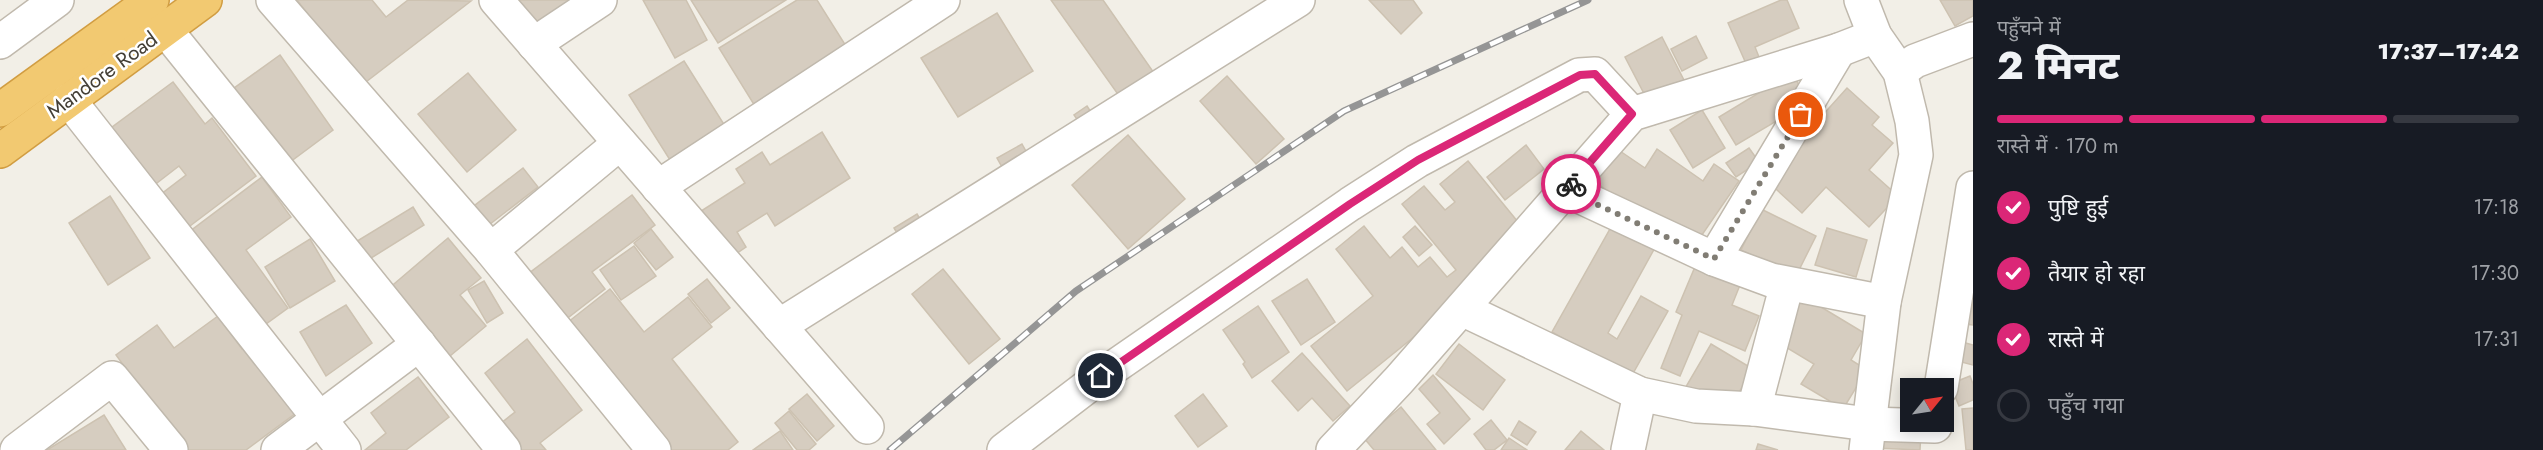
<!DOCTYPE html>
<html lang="hi">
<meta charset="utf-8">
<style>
:root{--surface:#171b24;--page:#242831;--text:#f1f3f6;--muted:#9ea1a6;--line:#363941;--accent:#db2777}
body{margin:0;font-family:Jost,"Noto Sans Devanagari",sans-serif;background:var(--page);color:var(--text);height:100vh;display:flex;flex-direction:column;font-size:22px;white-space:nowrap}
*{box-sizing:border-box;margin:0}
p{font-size:20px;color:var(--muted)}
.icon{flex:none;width:33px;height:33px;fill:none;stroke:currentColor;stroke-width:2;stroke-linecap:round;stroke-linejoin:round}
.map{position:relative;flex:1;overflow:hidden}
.sheet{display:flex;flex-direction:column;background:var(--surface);width:570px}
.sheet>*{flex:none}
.needle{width:39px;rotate:60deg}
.tools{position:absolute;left:1900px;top:378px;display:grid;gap:12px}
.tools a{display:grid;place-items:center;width:54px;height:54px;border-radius:0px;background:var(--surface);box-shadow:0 3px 15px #0003;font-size:30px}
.pin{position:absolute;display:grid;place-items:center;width:51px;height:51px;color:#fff;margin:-26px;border:3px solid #fff;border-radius:50%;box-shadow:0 2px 6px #0007}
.courier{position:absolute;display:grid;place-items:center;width:60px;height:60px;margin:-30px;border:4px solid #db2777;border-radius:50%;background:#fff;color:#222;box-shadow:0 2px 8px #0007}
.summary em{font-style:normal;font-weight:800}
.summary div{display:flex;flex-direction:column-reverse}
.summary{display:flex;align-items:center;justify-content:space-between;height:102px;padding:0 24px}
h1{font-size:39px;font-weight:800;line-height:45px}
.bar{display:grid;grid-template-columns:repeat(4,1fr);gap:9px 6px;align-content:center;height:72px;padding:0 24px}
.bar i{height:8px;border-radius:4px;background:var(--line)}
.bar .selected{background:var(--accent)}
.bar p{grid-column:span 4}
ol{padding:0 24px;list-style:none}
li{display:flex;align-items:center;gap:18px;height:66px}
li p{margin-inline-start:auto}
li .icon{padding:6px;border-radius:50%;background:var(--accent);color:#fff;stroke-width:4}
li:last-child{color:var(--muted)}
li i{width:33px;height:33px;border:3px solid var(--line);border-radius:50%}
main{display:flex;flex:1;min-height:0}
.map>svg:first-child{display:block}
.building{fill:#d6cdc0;stroke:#cdc2b1;stroke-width:1.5}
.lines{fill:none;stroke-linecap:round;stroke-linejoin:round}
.minor-casing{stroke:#c0b9ad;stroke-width:36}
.highway-casing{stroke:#d19d42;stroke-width:36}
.minor{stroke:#fff;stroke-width:33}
.highway{stroke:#f2c971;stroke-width:33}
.rail-casing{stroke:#959595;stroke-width:7}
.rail{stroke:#fff;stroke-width:4.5;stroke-dasharray:14;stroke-linecap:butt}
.done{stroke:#817d74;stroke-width:6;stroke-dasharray:0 10.8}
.route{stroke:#db2777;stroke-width:8}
.labels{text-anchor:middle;stroke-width:5;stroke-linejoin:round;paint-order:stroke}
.street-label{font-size:21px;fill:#443f36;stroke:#fff}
</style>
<main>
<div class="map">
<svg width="1973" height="450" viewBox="0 0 1973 450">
<rect width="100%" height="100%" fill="#f2efe7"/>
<!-- building -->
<g class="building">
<path d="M297,0H372L386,17L408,0L471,1L362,85Z"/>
<path d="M506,0H577L529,37Z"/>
<path d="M643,0H686L707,40L675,58Z"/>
<path d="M691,0H786L718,43Z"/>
<path d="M797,0H817L851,54L758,111L719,48Z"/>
<path d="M1051,0H1103L1161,83L1127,107Z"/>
<path d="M1369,0H1413L1422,13L1401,34Z"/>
<path d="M1781,0H1787L1799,28L1755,47L1761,62L1748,68L1728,23Z"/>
<path d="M1940,0H1973V16L1955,26Z"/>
<path d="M997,13L1033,71L958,117L921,58Z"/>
<path d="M1696,36L1707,58L1682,71L1671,49Z"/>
<path d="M1662,37L1688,88L1651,107L1625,57Z"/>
<path d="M280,55L333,130L282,168L223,96Z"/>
<path d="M684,61L725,126L670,160L629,95Z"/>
<path d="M468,73L516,130L467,172L418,114Z"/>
<path d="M1792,73L1805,95L1776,113L1780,119L1736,145L1719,117Z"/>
<path d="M1227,76L1284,139L1256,164L1200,101Z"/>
<path d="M173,82L205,124L212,118L256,176L182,232L156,198L186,175L179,166L144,193L100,136Z"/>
<path d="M1847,88L1879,117L1872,125L1893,143L1869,170L1898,196L1869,227L1826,187L1802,213L1765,179Z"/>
<path d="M1087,106L1096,120L1083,128L1074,115Z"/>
<path d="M1702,110L1725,148L1693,168L1670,130Z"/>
<path d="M822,132L850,178L775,226L767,213L737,232L746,247L727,260L698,213L745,183L736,169L762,152L770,165Z"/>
<path d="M1128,135L1185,199L1128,249L1072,185Z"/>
<path d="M1022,144L1032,162L1007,176L997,158Z"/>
<path d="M1526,145L1544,169L1505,200L1487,177Z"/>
<path d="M1749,148L1759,162L1736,177L1726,163Z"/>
<path d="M1617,149L1645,168L1657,149L1703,181L1714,164L1739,181L1693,248L1595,182Z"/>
<path d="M1468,161L1523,228L1482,282L1347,391L1311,346L1373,296L1336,249L1364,226L1390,258L1402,247L1418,267L1430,257L1447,277L1456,270L1402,204L1424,186L1445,210L1455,202L1440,184Z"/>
<path d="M523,168L538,187L485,228L470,209Z"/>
<path d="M262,177L291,217L246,250L288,308L255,332L181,238Z"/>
<path d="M632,195L655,225L592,272L605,289L560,324L524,277Z"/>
<path d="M110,196L150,258L108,285L69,223Z"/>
<path d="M413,207L424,225L360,265L349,246Z"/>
<path d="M1761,209L1816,236L1796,276L1741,250Z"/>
<path d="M917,214L927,231L904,245L894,228Z"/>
<path d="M1615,220L1657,244L1608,333L1617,339L1641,296L1668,311L1631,377L1552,332Z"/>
<path d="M1415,226L1432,245L1419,256L1403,237Z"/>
<path d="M1827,228L1867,240L1856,277L1815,265Z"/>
<path d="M651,229L673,257L656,270L634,243Z"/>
<path d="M448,238L481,278L460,295L486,326L438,366L381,295Z"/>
<path d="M310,239L335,281L290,308L265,267Z"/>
<path d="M634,246L656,276L621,300L600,270Z"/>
<path d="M1697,262L1742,280L1732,305L1759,316L1745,351L1699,331L1680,376L1661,368L1682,315L1676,312Z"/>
<path d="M943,269L1000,339L969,364L912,294Z"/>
<path d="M707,279L730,308L711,323L688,294Z"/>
<path d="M1307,279L1335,322L1301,345L1272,301Z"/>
<path d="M484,281L503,313L487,323L468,290Z"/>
<path d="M610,289L644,332L688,297L712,327L672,359L738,442L728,450H661L563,326Z"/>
<path d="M1801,295L1866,334L1851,360L1867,370L1843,409L1801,384L1814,364L1774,340Z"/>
<path d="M1960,295L1973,296V325L1957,323Z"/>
<path d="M346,305L372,343L326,376L300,332Z"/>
<path d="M1258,306L1289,352L1252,378L1243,364L1245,362L1223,330Z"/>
<path d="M218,316L242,349L247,345L296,413L246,450H185L116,355L157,325L174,348Z"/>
<path d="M527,339L582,410L540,443L546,450H506L491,431L515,412L485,373Z"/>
<path d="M1955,340L1973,345V365L1950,359Z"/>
<path d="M1459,344L1505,380L1483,410L1436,374Z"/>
<path d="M1711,344L1753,369L1732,404L1684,390Z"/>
<path d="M1302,353L1350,406L1333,421L1312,398L1298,411L1272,381Z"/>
<path d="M1433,375L1470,419L1444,444L1427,424L1440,413L1419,389Z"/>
<path d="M1970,376L1973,384V400L1959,406L1950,384Z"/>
<path d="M418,377L449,417L406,450H365L386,433L371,413Z"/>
<path d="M807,394L834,426L817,441L789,409Z"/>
<path d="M1203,394L1227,426L1198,447L1175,416Z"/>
<path d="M1401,407L1436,450H1374L1364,438Z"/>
<path d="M1973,408V450H1966L1962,409Z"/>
<path d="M789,411L816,444L809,450H797L775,423Z"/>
<path d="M104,415L126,450H47Z"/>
<path d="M1491,420L1507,440L1494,450H1486L1474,434Z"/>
<path d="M1519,421L1536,432L1527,445L1511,435Z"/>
<path d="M1876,426L1921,430L1920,450L1874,448Z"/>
<path d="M780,431L793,450H753Z"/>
<path d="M1581,431L1604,450H1565Z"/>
<path d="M1509,438L1527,450H1501Z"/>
<path d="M1758,444L1778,450H1756Z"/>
</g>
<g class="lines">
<!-- minor casing -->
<g class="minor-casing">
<g id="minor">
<path d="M273,0L491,250L654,450"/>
<path d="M496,0L867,427"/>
<path d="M1861,0L1875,36L1900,72L1912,121L1916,155L1884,302L1866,450"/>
<path d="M165,29L504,450"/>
<path d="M0,42L57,0"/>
<path d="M534,44L600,0"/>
<path d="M1900,72L1915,61L1973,39"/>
<path d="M69,100L344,450"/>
<path d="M658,187L943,0"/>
<path d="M1566,190L1714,259L1771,280L1884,302"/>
<path d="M491,250L620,143"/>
<path d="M1714,259L1839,50"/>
<path d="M1462,309L1640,394L1696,406L1754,409L1868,424L1935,426"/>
<path d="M779,326L1298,0"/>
<path d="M1941,388L1973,188"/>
<path d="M1754,409L1787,284"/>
<path d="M17,450L112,378L171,450"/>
<path d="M278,450L419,344"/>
<path d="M1004,450L1101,376L1350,204L1417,161L1579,75L1595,74L1632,114"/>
<path d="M1333,450L1399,380L1632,114L1839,50L1875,36"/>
<path d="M1628,450L1640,394"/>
</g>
</g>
<!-- highway casing -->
<g class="highway-casing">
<g id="highway">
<path d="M0,110L152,0"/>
<path d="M0,151L205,0"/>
</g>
</g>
<!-- minor -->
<use href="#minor" class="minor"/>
<!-- highway -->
<use href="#highway" class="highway"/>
<!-- rail casing -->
<g class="rail-casing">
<path id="rail" d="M890,450L1076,291L1344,111L1588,0"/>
</g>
<!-- rail -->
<use href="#rail" class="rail"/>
</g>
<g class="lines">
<!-- done -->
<path class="done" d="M1571,184L1566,190L1714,259L1801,115"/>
<!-- route -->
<path class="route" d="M1101,376L1350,204L1418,160L1580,75L1595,74L1632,114L1571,184"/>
</g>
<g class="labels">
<!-- street labels -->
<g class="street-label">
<text transform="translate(102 75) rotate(-36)" y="7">Mandore Road</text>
</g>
</g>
</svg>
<div class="tools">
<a><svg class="needle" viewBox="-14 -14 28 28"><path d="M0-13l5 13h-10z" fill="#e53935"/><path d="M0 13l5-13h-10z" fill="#9ea1a6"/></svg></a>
</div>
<div class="pin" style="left:1801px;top:115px;background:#ea580c"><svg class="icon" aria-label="bag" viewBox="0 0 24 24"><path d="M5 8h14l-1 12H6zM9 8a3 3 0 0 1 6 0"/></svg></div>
<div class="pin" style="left:1101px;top:376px;background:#1f2937"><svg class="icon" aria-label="home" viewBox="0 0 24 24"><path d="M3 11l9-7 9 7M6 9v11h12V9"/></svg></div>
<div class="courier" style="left:1571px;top:184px"><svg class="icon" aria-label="bike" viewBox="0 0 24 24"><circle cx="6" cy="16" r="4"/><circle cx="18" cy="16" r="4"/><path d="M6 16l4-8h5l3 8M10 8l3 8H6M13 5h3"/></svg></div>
</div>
<section class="sheet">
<div class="summary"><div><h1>2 मिनट</h1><p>पहुँचने में</p></div><em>17:37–17:42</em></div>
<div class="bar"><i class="selected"></i><i class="selected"></i><i class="selected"></i><i></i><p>रास्ते में · 170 m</p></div>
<ol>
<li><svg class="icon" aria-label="check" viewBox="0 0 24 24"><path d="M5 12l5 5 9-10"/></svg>पुष्टि हुई<p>17:18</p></li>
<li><svg class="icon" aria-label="check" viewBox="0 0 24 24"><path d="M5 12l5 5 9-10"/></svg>तैयार हो रहा<p>17:30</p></li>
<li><svg class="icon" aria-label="check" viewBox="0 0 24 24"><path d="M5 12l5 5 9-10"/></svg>रास्ते में<p>17:31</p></li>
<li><i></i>पहुँच गया</li>
</ol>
</section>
</main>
